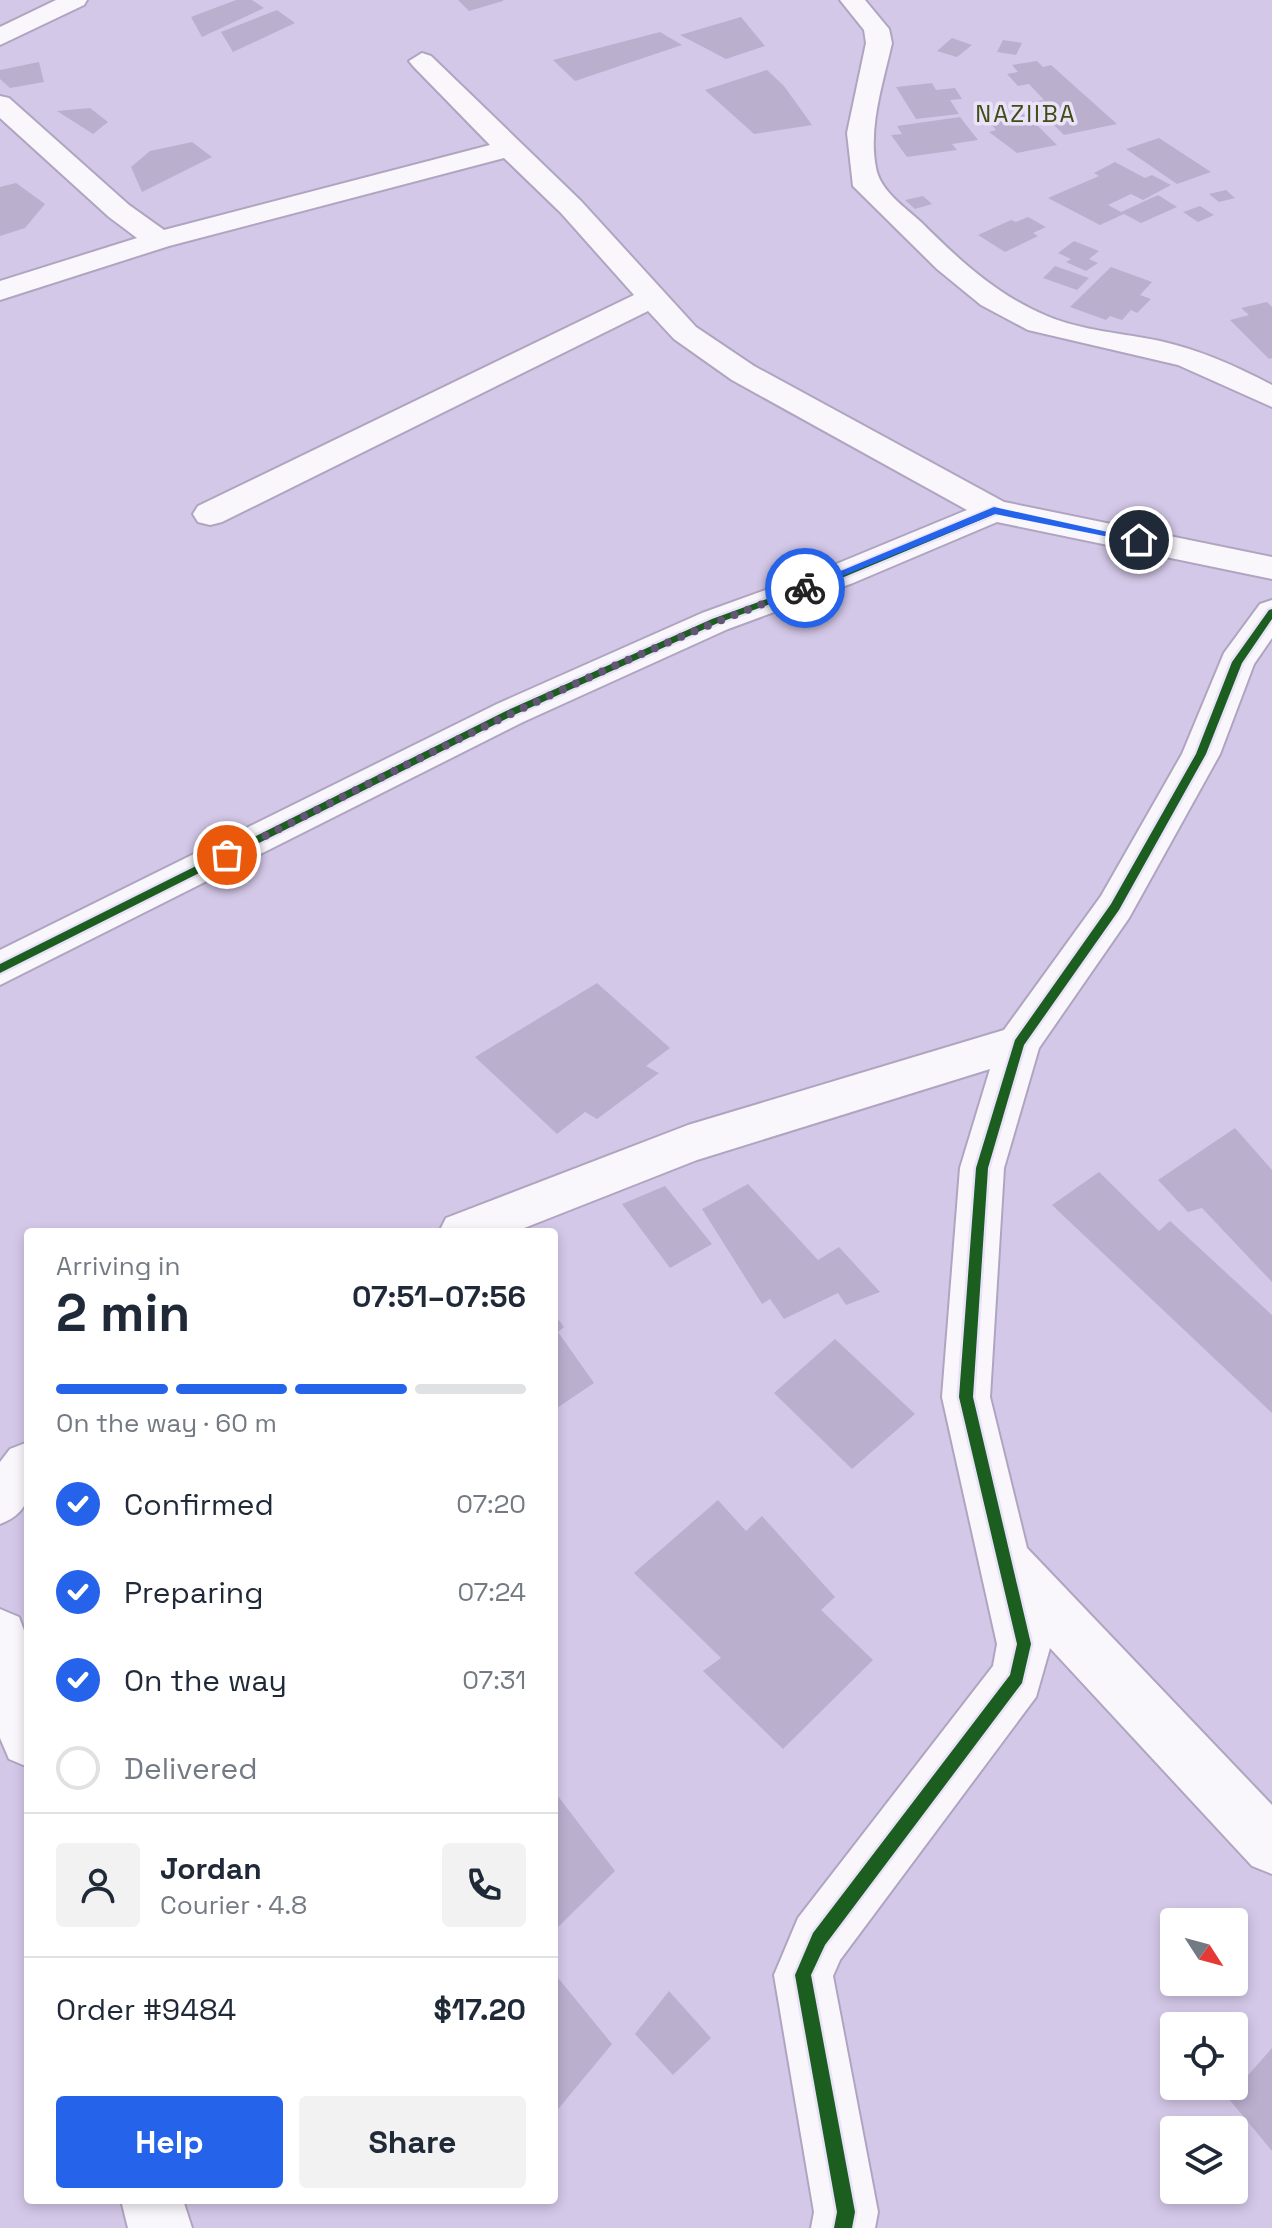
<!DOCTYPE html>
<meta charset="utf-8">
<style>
:root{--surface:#fff;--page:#f2f2f3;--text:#1f2937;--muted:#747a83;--line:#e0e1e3;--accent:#2563eb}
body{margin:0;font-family:"Space Grotesk",sans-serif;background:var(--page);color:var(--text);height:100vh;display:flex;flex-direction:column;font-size:30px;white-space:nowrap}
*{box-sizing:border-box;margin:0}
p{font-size:26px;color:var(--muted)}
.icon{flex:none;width:44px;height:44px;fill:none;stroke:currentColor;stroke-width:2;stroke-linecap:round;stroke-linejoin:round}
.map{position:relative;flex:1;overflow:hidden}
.side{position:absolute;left:24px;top:1228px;width:534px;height:976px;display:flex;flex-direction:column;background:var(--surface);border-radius:8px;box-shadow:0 4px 12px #0003}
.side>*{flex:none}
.needle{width:52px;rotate:126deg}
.buttons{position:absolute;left:1160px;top:1908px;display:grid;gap:16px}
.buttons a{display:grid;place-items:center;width:88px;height:88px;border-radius:8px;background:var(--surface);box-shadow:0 4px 12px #0003;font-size:40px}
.pin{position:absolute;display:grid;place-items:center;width:68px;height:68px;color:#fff;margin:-34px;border:4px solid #fff;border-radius:50%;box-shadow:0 2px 8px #0007}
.courier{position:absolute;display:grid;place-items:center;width:80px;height:80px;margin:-40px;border:6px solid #2563eb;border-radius:50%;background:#fff;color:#222;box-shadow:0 2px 10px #0007}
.head em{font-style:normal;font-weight:600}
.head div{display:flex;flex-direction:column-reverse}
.head{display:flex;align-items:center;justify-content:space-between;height:136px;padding:0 32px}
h1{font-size:52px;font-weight:600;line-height:60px}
.bar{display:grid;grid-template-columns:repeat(4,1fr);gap:12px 8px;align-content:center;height:96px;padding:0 32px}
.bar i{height:10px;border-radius:6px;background:var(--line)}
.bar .current{background:var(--accent)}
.bar p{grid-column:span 4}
.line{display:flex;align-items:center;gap:20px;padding:0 32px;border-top:2px solid var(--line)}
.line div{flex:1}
.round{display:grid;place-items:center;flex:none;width:84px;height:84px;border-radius:8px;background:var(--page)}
ol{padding:0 32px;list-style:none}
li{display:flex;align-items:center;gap:24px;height:88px}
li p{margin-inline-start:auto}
li .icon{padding:8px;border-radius:50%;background:var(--accent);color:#fff;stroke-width:4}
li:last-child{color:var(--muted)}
li i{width:44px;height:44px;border:4px solid var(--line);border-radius:50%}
.primary-button{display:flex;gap:16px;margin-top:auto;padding:16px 32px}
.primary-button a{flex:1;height:92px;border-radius:8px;background:var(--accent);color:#fff;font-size:32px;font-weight:600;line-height:92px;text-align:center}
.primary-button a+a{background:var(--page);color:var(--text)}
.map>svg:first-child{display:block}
.building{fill:#bbafce}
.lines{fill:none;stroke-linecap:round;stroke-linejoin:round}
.street-casing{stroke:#b0a5c0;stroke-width:4}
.street{fill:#f9f7fc;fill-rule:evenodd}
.cycleway-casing{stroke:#eae2f9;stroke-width:5}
.cycleway{fill:#1b5e20;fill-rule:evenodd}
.route{fill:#2563eb}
.done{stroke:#625674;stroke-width:8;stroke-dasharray:0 14.4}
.labels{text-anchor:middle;stroke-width:7;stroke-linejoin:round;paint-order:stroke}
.far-quarter-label{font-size:24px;letter-spacing:2px;fill:#404d15;stroke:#eae2f9}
</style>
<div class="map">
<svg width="1272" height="2228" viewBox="0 0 1272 2228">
<rect width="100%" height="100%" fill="#d4c8e8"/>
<!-- building -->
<g class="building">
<path d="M236,0H252L264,8L202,37L191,17Z"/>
<path d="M458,0H503V1L469,11Z"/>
<path d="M277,10L295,23L233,52L221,32Z"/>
<path d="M741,17L765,46L726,59L680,35Z"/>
<path d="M660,32L682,45L575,81L553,60Z"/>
<path d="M952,38L972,45L957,57L937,51Z"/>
<path d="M1003,40L1022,43L1016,55L997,52Z"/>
<path d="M1037,61L1043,67L1051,65L1117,124L1064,135L1031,102L1044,100L1029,84L1018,86L1007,74L1018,72L1012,65Z"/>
<path d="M39,62L44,82L10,88L0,79V70Z"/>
<path d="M767,70L784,86L812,125L754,134L705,90Z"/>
<path d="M932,83L936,90L955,88L962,99L950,100L959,114L916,119L896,87Z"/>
<path d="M90,108L108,122L93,134L57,111Z"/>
<path d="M1026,114L1057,145L1017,153L989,132L996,130L989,122Z"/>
<path d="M960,117L978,140L952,144L957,150L907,157L891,135L902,134L897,126Z"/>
<path d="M1159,138L1211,172L1177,184L1126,149Z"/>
<path d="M192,142L212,157L142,192L131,167L150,151Z"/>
<path d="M1115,162L1145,178L1152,175L1171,185L1143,200L1131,194L1108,205L1121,212L1158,195L1177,207L1141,223L1124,214L1100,225L1048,198L1099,176L1094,173Z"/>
<path d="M16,183L45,204L25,228L0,236V187Z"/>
<path d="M1226,190L1235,198L1219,202L1209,194Z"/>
<path d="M923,196L932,204L915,209L905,200Z"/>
<path d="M1200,206L1214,215L1198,222L1183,212Z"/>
<path d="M1028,217L1046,227L1033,233L1038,236L1005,252L978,235L1011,220L1016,222Z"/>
<path d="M1074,241L1099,251L1089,259L1098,263L1086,271L1066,262L1071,259L1058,253Z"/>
<path d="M1055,266L1089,278L1077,290L1043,278Z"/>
<path d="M1111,267L1152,282L1140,295L1151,299L1137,313L1131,310L1122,320L1110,316L1106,320L1070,307Z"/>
<path d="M1267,302L1272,307V358L1269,359L1230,320L1249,315L1241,308Z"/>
<path d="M597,983L670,1048L646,1066L659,1073L597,1119L585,1112L557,1134L475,1057Z"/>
<path d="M1235,1128L1272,1170V1282L1202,1208L1188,1212L1158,1180Z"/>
<path d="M1099,1172L1159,1231L1170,1221L1272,1315V1413L1052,1205Z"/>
<path d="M748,1184L818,1260L839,1247L880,1292L846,1305L838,1293L784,1319L770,1299L762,1304L702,1209Z"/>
<path d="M665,1186L712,1244L670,1268L622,1204Z"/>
<path d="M554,1314L564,1327L558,1332L594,1383L554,1410Z"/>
<path d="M835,1339L915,1414L852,1469L774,1393Z"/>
<path d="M718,1500L746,1531L762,1516L835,1597L821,1610L873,1660L783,1749L703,1671L721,1658L634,1573Z"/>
<path d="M554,1791L615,1871L554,1931Z"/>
<path d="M554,1973L612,2044L554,2114Z"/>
<path d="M669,1991L711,2038L673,2075L635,2034Z"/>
<path d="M1272,2048V2151L1228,2098Z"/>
</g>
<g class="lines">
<!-- street casing -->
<g class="street-casing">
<g id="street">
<path d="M56,0H87L84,5L0,45V27Z"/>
<path d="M840,0H865L889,29L892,43C883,83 868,127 876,168C880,191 905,207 922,223C959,260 998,296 1047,316C1083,331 1122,333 1160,341C1200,350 1236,366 1272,385V407L1178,365L1028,330L981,305L937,269L853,186L847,133L866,43L864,30Z"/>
<path d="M422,53L431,56L581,201L696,327L754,366L1004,502L1272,557V579L997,522L853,583L728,629L523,722L0,985V950L497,704L702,613L829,567L967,510L732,380L674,339L648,311L222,522L210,525L198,522L193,514L198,506L634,295L561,213L504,158L169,246L0,300V281L137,238L109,217L0,118V96L9,98L129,205L164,230L490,145L413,66L409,61Z"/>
<path d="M1272,600V638L1254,664L1220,754L1129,918L1039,1048L1004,1168L990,1397L1027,1548L1272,1805V1874L1252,1866L1050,1648L1036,1697L840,1960L833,1976L878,2212L875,2228H811L814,2212L774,1975L798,1918L993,1666L997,1644L942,1397L960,1168L990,1069L697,1160L514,1232H439L446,1218L688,1125L1004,1030L1101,896L1182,754L1224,653L1260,604Z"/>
<path d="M28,1442C28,1479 40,1509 0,1524V1462L10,1449Z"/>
<path d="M0,1609L19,1617L28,1641V1767L9,1759L0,1738Z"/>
<path d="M121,2200H183L192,2228H128Z"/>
</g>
</g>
<!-- street -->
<use href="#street" class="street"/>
<!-- cycleway casing -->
<g class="cycleway-casing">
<g id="cycleway">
<path d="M994,508L999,511L997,513L844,577L718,623L514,715L0,973V964L506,711L712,619L838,573Z"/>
<path d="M1272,609V619L1242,663L1206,754L1119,910L1024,1045L988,1168L973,1397L1031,1644L1022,1683L825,1945L811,1975L855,2212L852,2228H834L837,2212L795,1975L813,1933L1010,1675L1017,1644L959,1397L976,1168L1015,1040L1111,904L1196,754L1232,662L1269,610Z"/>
</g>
</g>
<!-- cycleway -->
<use href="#cycleway" class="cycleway"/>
</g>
<!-- route -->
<path class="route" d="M994,507L1144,540L1139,543L995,514L808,590L800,588Z"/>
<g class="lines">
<!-- done -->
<path class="done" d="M227,855C417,760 605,661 805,588"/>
</g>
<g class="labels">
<!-- far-quarter labels -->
<g class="far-quarter-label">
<text x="1026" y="122">NAZIIBA</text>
</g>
</g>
</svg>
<div class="buttons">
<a><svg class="needle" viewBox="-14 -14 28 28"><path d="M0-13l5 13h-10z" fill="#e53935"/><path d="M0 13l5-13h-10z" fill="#747a83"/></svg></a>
<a><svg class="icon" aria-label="locate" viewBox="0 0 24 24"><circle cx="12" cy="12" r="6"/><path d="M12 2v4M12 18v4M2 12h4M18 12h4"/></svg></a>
<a><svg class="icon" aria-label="layers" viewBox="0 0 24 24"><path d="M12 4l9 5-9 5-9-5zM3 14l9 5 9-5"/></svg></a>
</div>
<div class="pin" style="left:227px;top:855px;background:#ea580c"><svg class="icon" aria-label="bag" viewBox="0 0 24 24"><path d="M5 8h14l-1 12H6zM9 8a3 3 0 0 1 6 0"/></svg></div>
<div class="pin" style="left:1139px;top:540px;background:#1f2937"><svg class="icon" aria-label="home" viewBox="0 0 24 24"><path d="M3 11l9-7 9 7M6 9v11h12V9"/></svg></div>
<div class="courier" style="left:805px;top:588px"><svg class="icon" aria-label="bike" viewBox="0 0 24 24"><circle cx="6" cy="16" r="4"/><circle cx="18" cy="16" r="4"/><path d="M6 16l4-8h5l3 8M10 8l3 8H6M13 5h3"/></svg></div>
<section class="side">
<div class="head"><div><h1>2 min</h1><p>Arriving in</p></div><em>07:51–07:56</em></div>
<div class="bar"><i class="current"></i><i class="current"></i><i class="current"></i><i></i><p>On the way · 60 m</p></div>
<ol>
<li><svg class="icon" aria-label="check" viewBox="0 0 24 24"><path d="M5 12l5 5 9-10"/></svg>Confirmed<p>07:20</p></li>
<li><svg class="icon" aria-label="check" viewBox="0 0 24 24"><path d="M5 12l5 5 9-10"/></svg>Preparing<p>07:24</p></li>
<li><svg class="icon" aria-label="check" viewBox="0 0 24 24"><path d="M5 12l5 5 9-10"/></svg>On the way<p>07:31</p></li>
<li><i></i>Delivered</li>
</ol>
<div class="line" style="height:144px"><a class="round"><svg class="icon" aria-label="person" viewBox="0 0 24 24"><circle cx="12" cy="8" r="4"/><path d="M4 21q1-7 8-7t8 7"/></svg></a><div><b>Jordan</b><p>Courier · 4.8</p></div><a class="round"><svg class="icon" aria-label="phone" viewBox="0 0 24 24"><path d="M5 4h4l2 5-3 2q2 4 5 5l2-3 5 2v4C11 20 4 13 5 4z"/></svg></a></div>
<div class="line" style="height:104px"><div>Order #9484</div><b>$17.20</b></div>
<div class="primary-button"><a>Help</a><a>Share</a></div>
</section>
</div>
